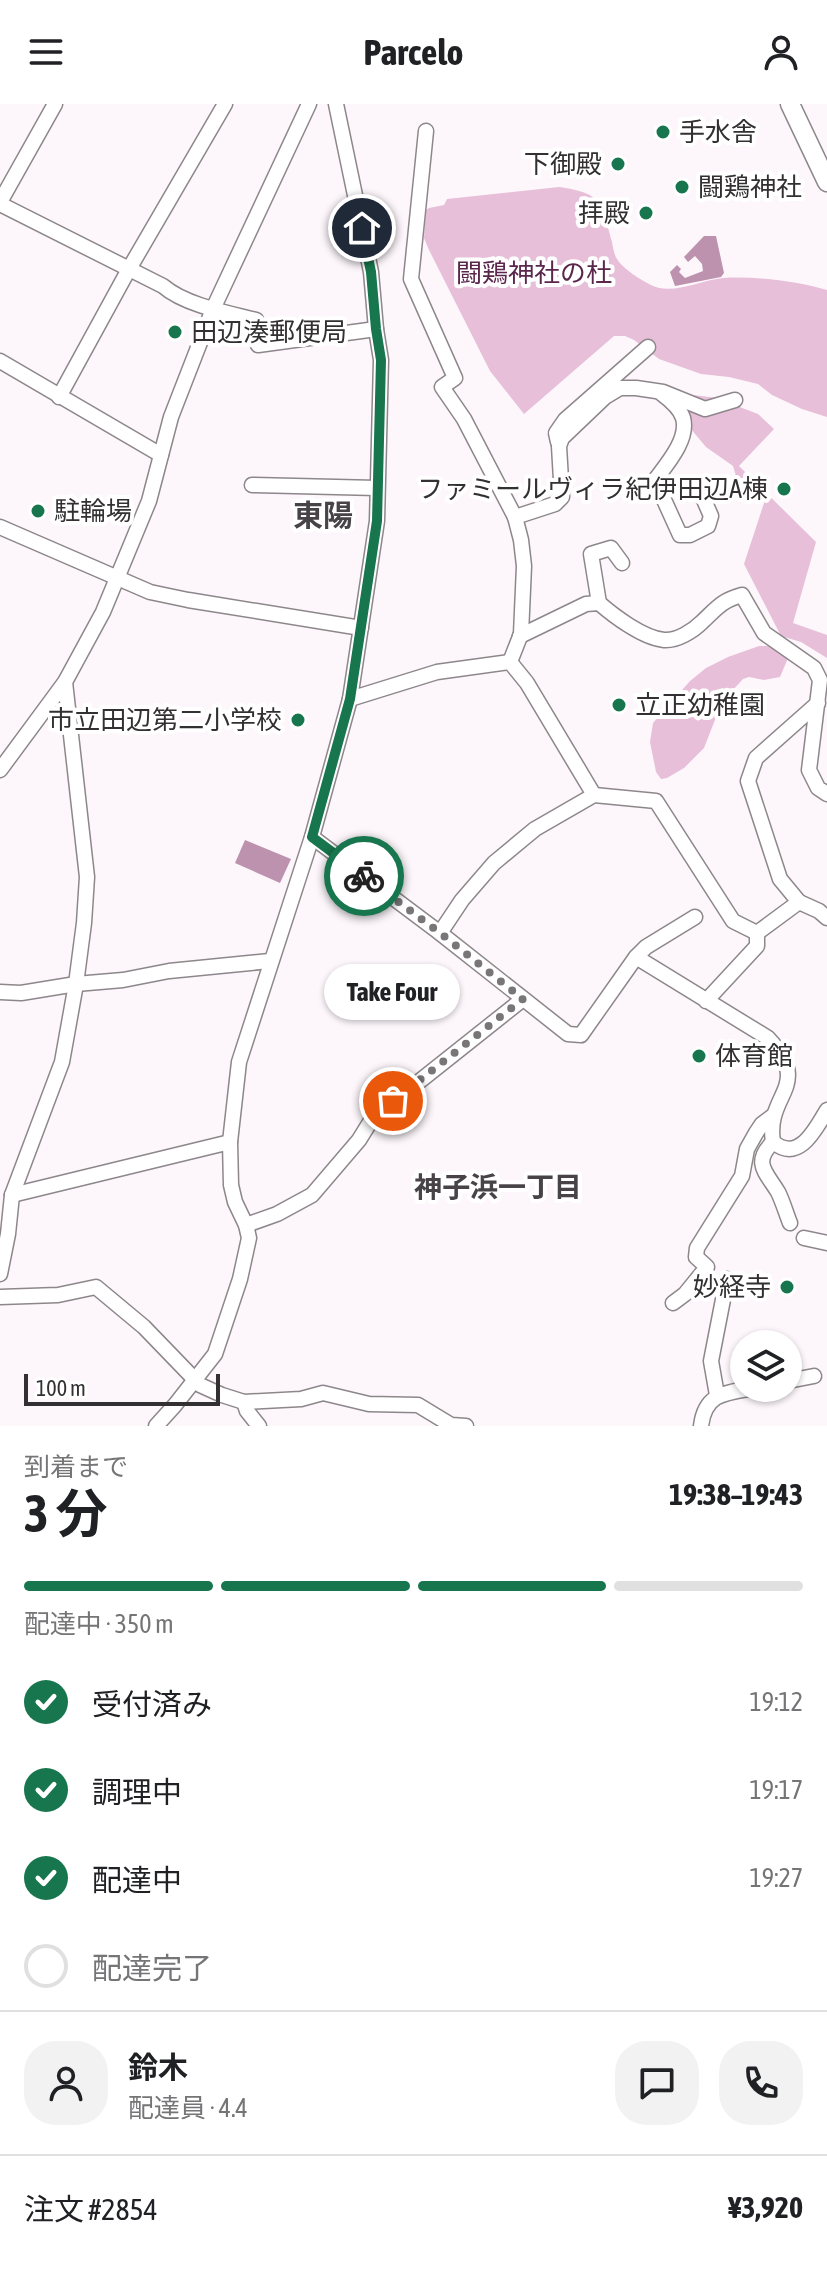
<!DOCTYPE html>
<html lang="ja">
<meta charset="utf-8">
<style>
:root{--surface:#fff;--page:#f2f2f2;--text:#202124;--muted:#757577;--line:#e0e0e0;--accent:#17764d}
body{margin:0;font-family:"Asap Condensed","Noto Sans JP",sans-serif;background:var(--page);color:var(--text);height:100vh;display:flex;flex-direction:column;font-size:30px;white-space:nowrap}
*{box-sizing:border-box;margin:0}
p{font-size:26px;color:var(--muted)}
.icon{flex:none;width:44px;height:44px;fill:none;stroke:currentColor;stroke-width:2;stroke-linecap:round;stroke-linejoin:round}
.map{position:relative;height:1322px;overflow:hidden}
.panel{display:flex;flex-direction:column;background:var(--surface);flex:1}
.panel>*{flex:none}
.controls{position:absolute;left:730px;top:1226px;display:grid;gap:16px}
.controls a{display:grid;place-items:center;width:72px;height:72px;border-radius:50%;background:var(--surface);box-shadow:0 2px 6px #0004;font-size:40px}
.scale{position:absolute;left:24px;bottom:20px;width:196px;box-sizing:border-box;padding-left:8px;border:4px solid #323031;border-top:0;font-size:22px;line-height:28px;white-space:nowrap;color:#323031;-webkit-text-stroke:6px #fff;paint-order:stroke}
.pin{position:absolute;display:grid;place-items:center;width:68px;height:68px;color:#fff;margin:-34px;border:4px solid #fff;border-radius:50%;box-shadow:0 2px 8px #0007}
.courier{position:absolute;display:grid;place-items:center;width:80px;height:80px;margin:-40px;border:6px solid #17764d;border-radius:50%;background:#fff;color:#222;box-shadow:0 2px 10px #0007}
.bubble{position:absolute;height:56px;border-radius:28px;background:var(--surface);box-shadow:0 2px 6px #0004;font-size:26px;font-weight:700;line-height:56px;text-align:center}
.overview em{font-style:normal;font-weight:700}
.overview div{display:flex;flex-direction:column-reverse}
.overview{display:flex;align-items:center;justify-content:space-between;height:136px;padding:0 24px}
h1{font-size:52px;font-weight:700;line-height:60px}
.bar{display:grid;grid-template-columns:repeat(4,1fr);gap:12px 8px;align-content:center;height:96px;padding:0 24px}
.bar i{height:10px;border-radius:6px;background:var(--line)}
.bar .current{background:var(--accent)}
.bar p{grid-column:span 4}
.line{display:flex;align-items:center;gap:20px;padding:0 24px;border-top:2px solid var(--line)}
.line div{flex:1}
.round{display:grid;place-items:center;flex:none;width:84px;height:84px;border-radius:32px;background:var(--page)}
ol{padding:0 24px;list-style:none}
li{display:flex;align-items:center;gap:24px;height:88px}
li p{margin-inline-start:auto}
li .icon{padding:8px;border-radius:50%;background:var(--accent);color:#fff;stroke-width:4}
li:last-child{color:var(--muted)}
li i{width:44px;height:44px;border:4px solid var(--line);border-radius:50%}
header{display:flex;justify-content:space-between;align-items:center;height:104px;padding:0 24px;background:var(--surface);font-size:36px;font-weight:700}
.map>svg:first-child{display:block}
.green{fill:#e7bfd9}
.water{fill:#bc92ae}
.lines{fill:none;stroke-linecap:round;stroke-linejoin:round}
.minor-casing{stroke:#8d878b;stroke-width:17}
.major-casing{stroke:#8d878b;stroke-width:21}
.minor{stroke:#fff;stroke-width:14}
.major{stroke:#fff;stroke-width:18}
.done{stroke:#797678;stroke-width:8;stroke-dasharray:0 14.4}
.route{stroke:#17764d;stroke-width:10}
.poi-dot{fill:#17764d;stroke:#fff;stroke-width:3}
.labels{text-anchor:middle;stroke-width:8;stroke-linejoin:round;paint-order:stroke}
.poi-label{font-size:26px;fill:#323031;stroke:#fff;text-anchor:start}
.park-label{font-size:26px;fill:#5a264c;stroke:#fff}
.neighbourhood-label{font-size:28px;font-weight:bold;fill:#474346;stroke:#fff}
.quarter-label{font-size:30px;font-weight:bold;fill:#474346;stroke:#fff}
</style>
<header><svg class="icon" aria-label="menu" viewBox="0 0 24 24"><path d="M4 6h16M4 12h16M4 18h16"/></svg>Parcelo<svg class="icon" aria-label="person" viewBox="0 0 24 24"><circle cx="12" cy="8" r="4"/><path d="M4 21q1-7 8-7t8 7"/></svg></header>
<div class="map">
<svg width="827" height="1322" viewBox="0 0 827 1322">
<rect width="100%" height="100%" fill="#fdf7fb"/>
<!-- green -->
<g class="green">
<path d="M559,83C602,89 602,98 612,138C613,143 614,151 617,155C623,165 641,176 651,181C672,192 701,176 723,174C756,172 796,177 827,186V313L802,305L772,291L758,280L729,273L701,270L659,255L634,236L625,232H614L524,310L490,267L429,146L424,134L426,106L429,104L444,101L447,95Z"/>
<path d="M659,287L735,296L737,302L758,310L774,325L739,362L816,438L793,519L827,531V554L801,538L781,532L744,460L764,399L736,372L733,362L706,343Z"/>
<path d="M759,542H773L788,554L780,573L764,576L749,573L743,575L722,598L704,644L684,664L667,674L661,675L656,668L650,638L653,619L690,577L706,564L728,553Z"/>
</g>
<!-- water -->
<g class="water">
<path d="M704,132H716L724,169L721,173L675,182L670,168L677,161L681,165L679,168L685,174L703,167L702,160L695,152L688,158L684,153Z"/>
<path d="M245,736L291,755L280,779L235,759Z"/>
</g>
<g class="lines">
<!-- minor casing -->
<g class="minor-casing">
<g id="minor">
<path d="M426,27L411,175L455,274L442,283L464,315L515,413L521,436L524,462L521,530L510,558"/>
<path d="M0,98L55,0"/>
<path d="M0,100L163,182C185,201 228,209 256,216L258,241L376,225"/>
<path d="M0,257L161,351"/>
<path d="M662,290C670,296 680,304 683,314C689,335 667,360 655,376L680,431H690L708,422L711,412L701,389"/>
<path d="M59,293L129,165L225,0"/>
<path d="M558,338L556,329L565,316L648,243"/>
<path d="M252,381L377,384"/>
<path d="M515,413L555,400L562,393L559,342L562,334L605,293L620,284H636L663,288L705,305L735,296"/>
<path d="M0,423L150,488L188,496L361,524"/>
<path d="M599,499L591,450L611,444L622,459"/>
<path d="M520,532L586,500L599,499C614,512 643,534 664,536C677,537 693,527 702,518C718,503 721,497 742,491L764,529L814,564L820,576L809,666L818,684L827,690"/>
<path d="M510,558L527,579L594,691"/>
<path d="M350,595L437,568L510,558"/>
<path d="M0,666L65,578L103,508L149,397L171,313L213,205L309,0"/>
<path d="M312,733L440,829L568,930L581,931L636,853L768,934C814,983 765,989 773,1038C799,1059 815,1026 827,1006"/>
<path d="M799,798L780,775L748,677L756,654L818,599"/>
<path d="M440,829L462,796L494,759L535,725L594,691L656,697L733,817L757,829"/>
<path d="M636,853L646,843L695,813"/>
<path d="M0,888L21,889L76,880L123,876L169,867L270,857"/>
<path d="M706,897L757,842V829L799,798L819,807L827,814"/>
<path d="M773,1038C752,1059 766,1068 778,1088C783,1098 786,1109 790,1119"/>
<path d="M12,1091L230,1038"/>
<path d="M246,1121L277,1110L312,1091L359,1036L372,1015L523,895"/>
<path d="M804,1134L827,1139"/>
<path d="M0,1170L8,1130L12,1091L62,958L76,880L84,819L87,773L65,578"/>
<path d="M0,1193L58,1191L96,1183L144,1223L200,1281L222,1291L244,1298L301,1295L323,1289L369,1300L418,1301L451,1321L466,1322"/>
<path d="M673,1199L685,1190L707,1163L696,1153L697,1144L742,1072L747,1045L756,1029L762,1020L774,1011"/>
<path d="M788,1277L814,1272"/>
<path d="M717,1291L711,1257L727,1175"/>
<path d="M244,1298L247,1307L259,1322"/>
<path d="M156,1322L175,1301L215,1250L240,1175L249,1134L246,1121L235,1098L231,1081L230,1038L239,958L312,733L350,595L377,417L381,256L376,225L371,168L336,0"/>
<path d="M701,1322C705,1289 725,1289 754,1284"/>
</g>
</g>
<!-- major casing -->
<g class="major-casing">
<path id="major" d="M790,0L827,78"/>
</g>
<!-- minor -->
<use href="#minor" class="minor"/>
<!-- major -->
<use href="#major" class="major"/>
</g>
<g class="lines">
<!-- done -->
<path class="done" d="M364,772L440,829L523,895L393,997"/>
<!-- route -->
<path class="route" d="M362,124L371,168L376,225L381,256L377,417L350,595L312,733L364,772"/>
</g>
<!-- markers -->
<g class="poi-dot">
<circle cx="663" cy="28" r="8"/>
<circle cx="618" cy="60" r="8"/>
<circle cx="682" cy="83" r="8"/>
<circle cx="646" cy="109" r="8"/>
<circle cx="175" cy="228" r="8"/>
<circle cx="784" cy="385" r="8"/>
<circle cx="38" cy="407" r="8"/>
<circle cx="619" cy="601" r="8"/>
<circle cx="298" cy="616" r="8"/>
<circle cx="699" cy="952" r="8"/>
<circle cx="787" cy="1183" r="8"/>
</g>
<g class="labels">
<!-- poi labels -->
<g class="poi-label">
<text x="679" y="37">手水舎</text>
<text x="602" y="69" text-anchor="end">下御殿</text>
<text x="698" y="92">闘鶏神社</text>
<text x="630" y="118" text-anchor="end">拝殿</text>
<text x="191" y="237">田辺湊郵便局</text>
<text x="768" y="394" text-anchor="end">ファミールヴィラ紀伊田辺A棟</text>
<text x="54" y="416">駐輪場</text>
<text x="635" y="610">立正幼稚園</text>
<text x="282" y="625" text-anchor="end">市立田辺第二小学校</text>
<text x="715" y="961">体育館</text>
<text x="771" y="1192" text-anchor="end">妙経寺</text>
</g>
<!-- park labels -->
<g class="park-label">
<text x="534" y="178">闘鶏神社の杜</text>
</g>
<!-- neighbourhood labels -->
<g class="neighbourhood-label">
<text x="498" y="1093">神子浜一丁目</text>
</g>
<!-- quarter labels -->
<g class="quarter-label">
<text x="323" y="422">東陽</text>
</g>
</g>
</svg>
<div class="controls">
<a><svg class="icon" aria-label="layers" viewBox="0 0 24 24"><path d="M12 4l9 5-9 5-9-5zM3 14l9 5 9-5"/></svg></a>
</div>
<div class="scale">100 m</div>
<div class="pin" style="left:393px;top:997px;background:#ea580c"><svg class="icon" aria-label="bag" viewBox="0 0 24 24"><path d="M5 8h14l-1 12H6zM9 8a3 3 0 0 1 6 0"/></svg></div>
<div class="pin" style="left:362px;top:124px;background:#1f2937"><svg class="icon" aria-label="home" viewBox="0 0 24 24"><path d="M3 11l9-7 9 7M6 9v11h12V9"/></svg></div>
<div class="courier" style="left:364px;top:772px"><svg class="icon" aria-label="bike" viewBox="0 0 24 24"><circle cx="6" cy="16" r="4"/><circle cx="18" cy="16" r="4"/><path d="M6 16l4-8h5l3 8M10 8l3 8H6M13 5h3"/></svg></div>
<div class="bubble" style="left:324px;top:860px;width:136px">Take Four</div>
</div>
<section class="panel">
<div class="overview"><div><h1>3 分</h1><p>到着まで</p></div><em>19:38–19:43</em></div>
<div class="bar"><i class="current"></i><i class="current"></i><i class="current"></i><i></i><p>配達中 · 350 m</p></div>
<ol>
<li><svg class="icon" aria-label="check" viewBox="0 0 24 24"><path d="M5 12l5 5 9-10"/></svg>受付済み<p>19:12</p></li>
<li><svg class="icon" aria-label="check" viewBox="0 0 24 24"><path d="M5 12l5 5 9-10"/></svg>調理中<p>19:17</p></li>
<li><svg class="icon" aria-label="check" viewBox="0 0 24 24"><path d="M5 12l5 5 9-10"/></svg>配達中<p>19:27</p></li>
<li><i></i>配達完了</li>
</ol>
<div class="line" style="height:144px"><a class="round"><svg class="icon" aria-label="person" viewBox="0 0 24 24"><circle cx="12" cy="8" r="4"/><path d="M4 21q1-7 8-7t8 7"/></svg></a><div><b>鈴木</b><p>配達員 · 4.4</p></div><a class="round"><svg class="icon" aria-label="chat" viewBox="0 0 24 24"><path d="M4 5h16v11H9l-5 4z"/></svg></a><a class="round"><svg class="icon" aria-label="phone" viewBox="0 0 24 24"><path d="M5 4h4l2 5-3 2q2 4 5 5l2-3 5 2v4C11 20 4 13 5 4z"/></svg></a></div>
<div class="line" style="height:104px"><div>注文 #2854</div><b>¥3,920</b></div>
</section>
